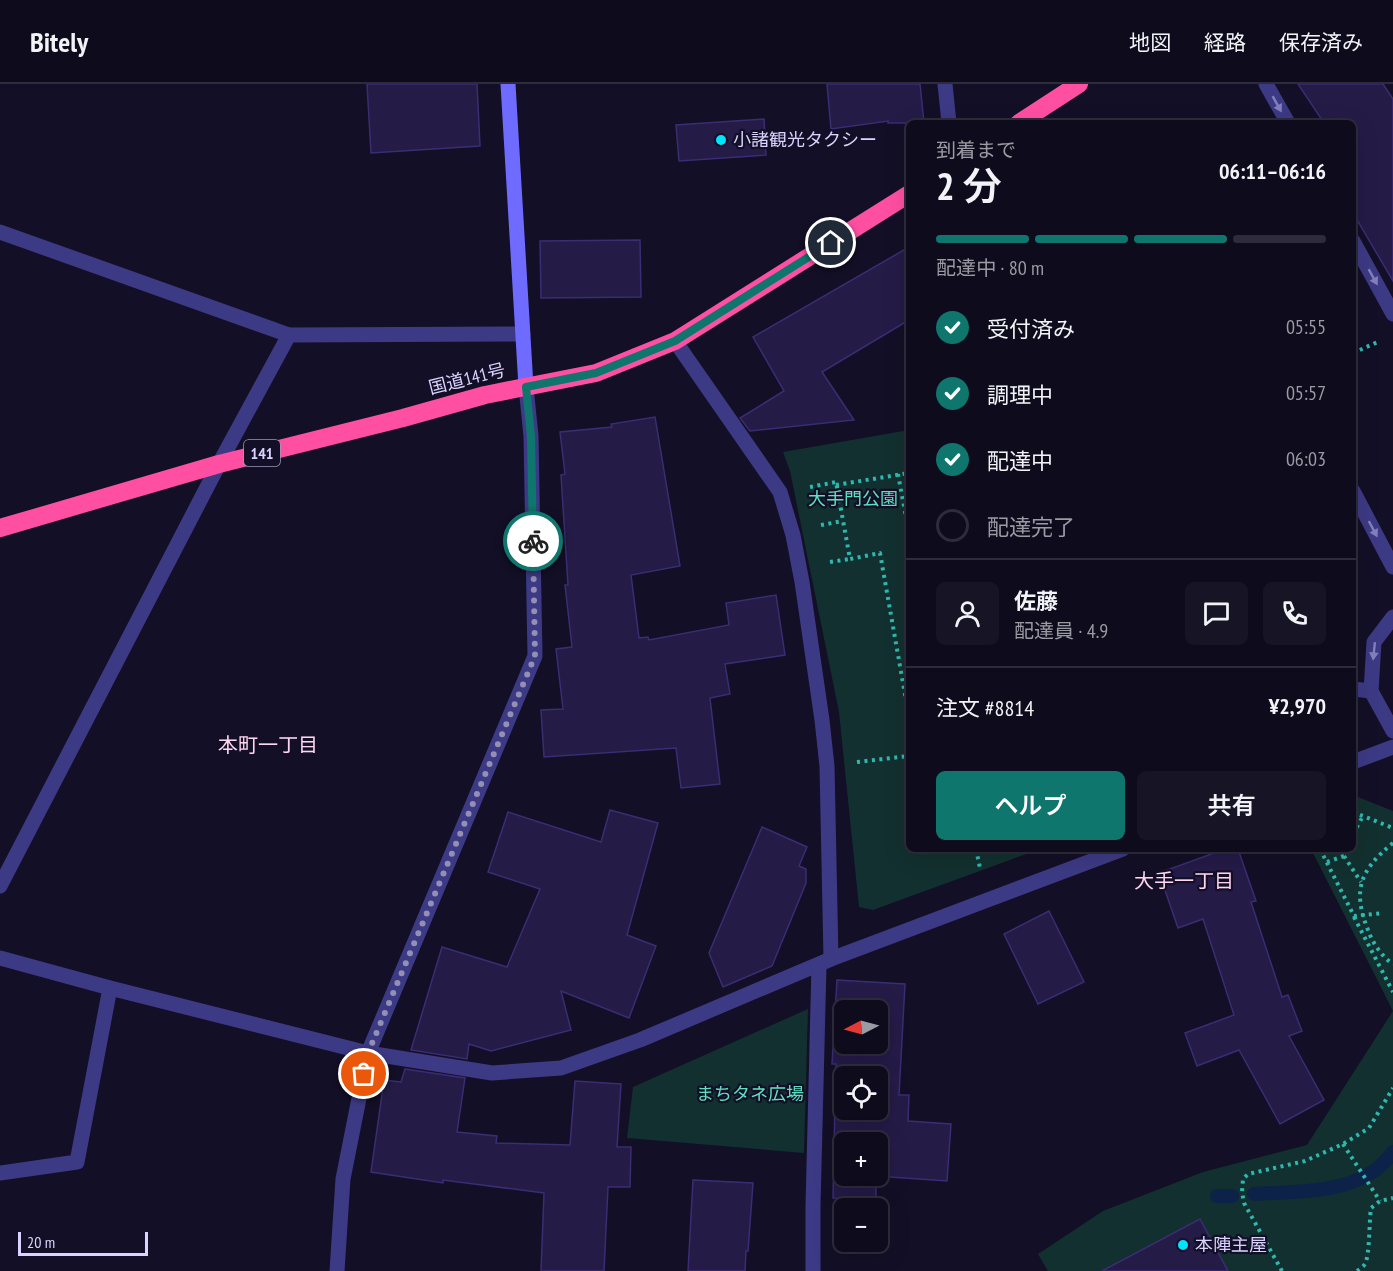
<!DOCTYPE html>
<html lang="ja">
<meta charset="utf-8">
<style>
:root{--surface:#0e0b1c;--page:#171425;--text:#f1f3f6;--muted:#9b9ba3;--line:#2e2b3b;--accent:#0f766e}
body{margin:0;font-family:"PT Sans Narrow","Noto Sans JP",sans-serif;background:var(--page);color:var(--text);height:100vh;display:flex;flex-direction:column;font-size:22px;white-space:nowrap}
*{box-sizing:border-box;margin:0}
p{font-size:20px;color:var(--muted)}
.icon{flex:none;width:33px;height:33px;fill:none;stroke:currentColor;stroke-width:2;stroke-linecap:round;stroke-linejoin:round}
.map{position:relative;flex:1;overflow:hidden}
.sheet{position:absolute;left:906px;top:36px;width:450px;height:732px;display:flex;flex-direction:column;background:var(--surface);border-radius:9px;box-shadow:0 6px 24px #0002,0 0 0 2px var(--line)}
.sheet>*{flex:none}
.needle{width:39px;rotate:264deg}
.buttons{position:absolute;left:834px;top:916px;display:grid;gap:12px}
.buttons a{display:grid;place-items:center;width:54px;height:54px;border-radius:9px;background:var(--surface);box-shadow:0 6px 24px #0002,0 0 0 2px var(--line);font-size:30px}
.scale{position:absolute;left:18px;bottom:15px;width:130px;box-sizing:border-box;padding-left:6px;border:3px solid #d9d4ff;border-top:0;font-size:16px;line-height:21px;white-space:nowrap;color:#d9d4ff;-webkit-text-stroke:4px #130f26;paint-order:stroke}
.pin{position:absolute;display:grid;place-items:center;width:51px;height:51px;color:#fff;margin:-26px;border:3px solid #fff;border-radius:50%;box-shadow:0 2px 6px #0007}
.courier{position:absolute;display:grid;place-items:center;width:60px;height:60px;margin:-30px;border:4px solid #0f766e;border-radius:50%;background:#fff;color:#222;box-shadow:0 2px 8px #0007}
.head em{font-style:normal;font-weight:600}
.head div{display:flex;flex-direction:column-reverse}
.head{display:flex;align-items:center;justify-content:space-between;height:102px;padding:0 30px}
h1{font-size:39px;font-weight:600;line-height:45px}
.bar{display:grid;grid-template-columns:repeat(4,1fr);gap:9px 6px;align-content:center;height:72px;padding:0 30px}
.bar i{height:8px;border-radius:4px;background:var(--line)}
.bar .selected{background:var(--accent)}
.bar p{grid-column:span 4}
.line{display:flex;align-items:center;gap:15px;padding:0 30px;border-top:2px solid var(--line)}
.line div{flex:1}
.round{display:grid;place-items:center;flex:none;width:63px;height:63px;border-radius:9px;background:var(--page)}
ol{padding:0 30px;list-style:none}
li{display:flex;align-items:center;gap:18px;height:66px}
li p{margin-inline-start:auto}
li .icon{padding:6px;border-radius:50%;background:var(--accent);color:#fff;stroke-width:4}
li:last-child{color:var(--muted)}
li i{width:33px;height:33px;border:3px solid var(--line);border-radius:50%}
.cta{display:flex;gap:12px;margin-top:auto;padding:12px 30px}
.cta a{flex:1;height:69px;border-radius:9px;background:var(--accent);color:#fff;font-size:24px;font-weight:600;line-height:69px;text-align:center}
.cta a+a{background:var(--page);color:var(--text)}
header{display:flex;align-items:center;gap:36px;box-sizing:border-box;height:84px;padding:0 30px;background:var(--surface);border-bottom:2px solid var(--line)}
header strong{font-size:28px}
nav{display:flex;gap:33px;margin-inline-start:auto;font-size:21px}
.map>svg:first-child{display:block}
.green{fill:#12302f}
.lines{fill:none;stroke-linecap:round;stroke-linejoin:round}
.stream{stroke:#0c2248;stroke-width:14}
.building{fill:#241b47;stroke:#3b2d73;stroke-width:1.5;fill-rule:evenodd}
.path{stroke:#2fb8b0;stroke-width:4;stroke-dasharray:3 4.5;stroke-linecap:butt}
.lane{stroke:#3d3a85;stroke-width:15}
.street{stroke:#3d3a85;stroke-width:15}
.secondary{stroke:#6f6bff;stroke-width:15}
.highway{stroke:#ff4fa3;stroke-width:18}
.oneway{fill:#837fbc}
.done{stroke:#948fb3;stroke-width:6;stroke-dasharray:0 10.8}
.route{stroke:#0f766e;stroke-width:8}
.poi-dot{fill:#00e5ff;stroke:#130f26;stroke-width:2}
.labels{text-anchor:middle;stroke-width:4.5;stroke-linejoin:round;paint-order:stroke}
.shield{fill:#130f26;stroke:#9e99be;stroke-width:1.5}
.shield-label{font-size:16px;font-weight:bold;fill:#d9d4ff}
.poi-label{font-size:18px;fill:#d9d4ff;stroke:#130f26;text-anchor:start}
.street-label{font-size:18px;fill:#d9d4ff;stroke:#130f26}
.park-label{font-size:18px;fill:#5fe0c0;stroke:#130f26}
.neighbourhood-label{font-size:20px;fill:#ffd6f0;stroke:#130f26}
</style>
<header>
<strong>Bitely</strong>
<nav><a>地図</a><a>経路</a><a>保存済み</a></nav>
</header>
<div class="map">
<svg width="1393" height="1187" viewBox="0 0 1393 1187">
<rect width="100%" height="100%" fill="#130f26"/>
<!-- green -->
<g class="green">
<path d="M909,346V765H1040L873,826L859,823L839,628L790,387L783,368Z"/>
<path d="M1353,711L1393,727V1187H1048L1038,1170L1103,1127L1203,1088L1307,1061L1393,927L1311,765H1353Z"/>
<path d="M808,925L804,1069L627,1054L633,1003Z"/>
</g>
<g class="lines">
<!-- stream -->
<g class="stream">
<path d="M1254,1110C1300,1107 1363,1111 1393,1068"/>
<path d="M1217,1112H1232"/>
</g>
</g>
<!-- building -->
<g class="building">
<path d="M367,0H477L480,62L371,69Z"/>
<path d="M827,0H920L924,39H888V37L831,45Z"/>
<path d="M1298,0H1383L1393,15V197L1353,129V39H1324Z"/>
<path d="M764,35L766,71L679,77L676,41Z"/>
<path d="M640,156L641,213L541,214L540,157Z"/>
<path d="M909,163V236L822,288L854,336L750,347L740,334L784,307L753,253Z"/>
<path d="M655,333L680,482L631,491L639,554L648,553L649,556L729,541L726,519L776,511L785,571L725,580L730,610L710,614L720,700L681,704L676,664L544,673L541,626L563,625L556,565L572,563L565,501H568L561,391L565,390L560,348L612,343L611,340Z"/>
<path d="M610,726L658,739L627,851L656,862L629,934L561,907L571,946L491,967L469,960L467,975L411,966L442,863L507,883L540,805L488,788L508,728L601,758Z"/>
<path d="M762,743L807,763L799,782L806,785V799L772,882L723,903L709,869Z"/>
<path d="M1225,765H1238L1256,817L1251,818L1282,913L1288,911L1302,947L1289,952L1324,1016L1280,1040L1239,966L1197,982L1185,949L1234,931L1203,835L1178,844L1159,789Z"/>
<path d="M1049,827L1084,898L1038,920L1004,850Z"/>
<path d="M837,896L905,900L899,1011H909L908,1037L951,1040L947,1097L876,1092V1115L833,1114L835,1016H841L835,1014L836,980H832ZM844,927H878V960H844ZM844,993H878V1026H844ZM844,1059H878V1092H844Z"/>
<path d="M405,985L465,994L457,1048L497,1052L496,1059L570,1061L575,997L621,1000L617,1063H631L630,1103H608L604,1187H541L544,1109L443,1096V1099L371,1088L384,996L401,998Z"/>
<path d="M693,1096L753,1099L748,1167H746L745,1187H688Z"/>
<path d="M1200,1135L1228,1187H1102Z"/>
</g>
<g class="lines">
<!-- path -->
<g class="path">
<path d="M1353,269L1380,257"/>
<path d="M898,390L909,449"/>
<path d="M836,401L909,389"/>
<path d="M810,403L836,398L850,475L880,469L909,633"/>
<path d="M821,441L843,437"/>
<path d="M830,478L850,475"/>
<path d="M857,678L909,672"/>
<path d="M1353,728L1393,744"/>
<path d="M1353,750L1363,732"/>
<path d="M1393,759C1360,786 1352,806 1368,846C1372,858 1382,873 1393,880"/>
<path d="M976,765L980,784"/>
<path d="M1320,765L1354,832L1383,829"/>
<path d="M1344,772L1361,798"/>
<path d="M1327,778L1344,772L1347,765"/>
<path d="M1354,833L1393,908"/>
<path d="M1343,1060L1380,1117"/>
<path d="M1282,1187L1244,1119L1242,1108L1243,1095L1248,1090L1305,1077L1343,1060L1369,1044L1393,1004"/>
<path d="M1357,1187C1360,1185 1363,1183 1365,1180C1370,1170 1369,1138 1371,1124L1380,1117L1393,1114"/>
</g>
<!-- lane -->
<g class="lane">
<path d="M1353,407L1393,483"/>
<path d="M1393,533L1374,558L1371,607L1393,647"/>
<path d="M1353,605L1371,607"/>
<path d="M0,1089L77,1078L110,904"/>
</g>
<!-- street -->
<g class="street">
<path d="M945,0L949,39"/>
<path d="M1266,0L1288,39"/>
<path d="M0,148L289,251L523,250"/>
<path d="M1353,157L1393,230"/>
<path d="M675,257L780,408L793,451L802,498L822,636L827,682L831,875"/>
<path d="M1353,678L1393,663"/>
<path d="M0,802L219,380L289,251"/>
<path d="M0,874L110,904L368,969L492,989L561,984L640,956L831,875L1123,765"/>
<path d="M337,1187L343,1095L368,969L535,572L531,352L526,303"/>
<path d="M813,1187V1122L819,881"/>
</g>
<!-- secondary -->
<path class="secondary" d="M508,0L526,303"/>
<!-- highway -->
<g class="highway">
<path d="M1019,39L1079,0"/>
<path d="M0,444L219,380L403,334L485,311L596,289L675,257L909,110"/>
</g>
</g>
<!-- one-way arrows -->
<defs><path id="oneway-solid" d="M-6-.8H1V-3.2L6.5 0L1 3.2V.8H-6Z" transform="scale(1.5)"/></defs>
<g class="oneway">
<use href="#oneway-solid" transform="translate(1277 20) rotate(61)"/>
<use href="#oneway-solid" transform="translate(1373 193) rotate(61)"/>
<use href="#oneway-solid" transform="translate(1373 445) rotate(62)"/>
<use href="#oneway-solid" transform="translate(1374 567) rotate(96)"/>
</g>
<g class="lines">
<!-- done -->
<path class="done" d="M364,990L368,969L535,572L533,457"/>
<!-- route -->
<path class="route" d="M533,457L531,352L526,303L596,289L675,257L831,159"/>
</g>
<!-- markers -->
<g class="poi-dot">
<circle cx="721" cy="56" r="6"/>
<circle cx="1183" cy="1161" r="6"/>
</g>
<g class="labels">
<!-- shield labels -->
<rect class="shield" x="244" y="356" width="36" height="26" rx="4.5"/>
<g class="shield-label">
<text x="262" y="375">141</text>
</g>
<!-- poi labels -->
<g class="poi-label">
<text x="733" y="62">小諸観光タクシー</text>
<text x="1195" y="1167">本陣主屋</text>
</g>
<!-- street labels -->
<g class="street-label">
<text transform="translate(467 295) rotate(-14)" y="6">国道141号</text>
</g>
<!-- park labels -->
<g class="park-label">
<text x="853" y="421">大手門公園</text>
<text x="750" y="1016">まちタネ広場</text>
</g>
<!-- neighbourhood labels -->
<g class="neighbourhood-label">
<text x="268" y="668">本町一丁目</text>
<text x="1184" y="804">大手一丁目</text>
</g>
</g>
</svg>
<div class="buttons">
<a><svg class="needle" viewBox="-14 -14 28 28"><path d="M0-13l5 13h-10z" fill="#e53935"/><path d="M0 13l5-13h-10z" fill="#9b9ba3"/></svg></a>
<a><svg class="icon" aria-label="locate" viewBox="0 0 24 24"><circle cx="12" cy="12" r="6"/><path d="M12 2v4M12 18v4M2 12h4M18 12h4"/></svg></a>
<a>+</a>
<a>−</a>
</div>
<div class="scale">20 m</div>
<div class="pin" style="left:364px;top:990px;background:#ea580c"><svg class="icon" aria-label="bag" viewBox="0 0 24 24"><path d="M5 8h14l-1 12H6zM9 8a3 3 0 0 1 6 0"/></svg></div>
<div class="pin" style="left:831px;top:159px;background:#1f2937"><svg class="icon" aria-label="home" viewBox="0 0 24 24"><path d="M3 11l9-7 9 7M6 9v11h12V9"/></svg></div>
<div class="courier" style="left:533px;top:457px"><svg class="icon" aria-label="bike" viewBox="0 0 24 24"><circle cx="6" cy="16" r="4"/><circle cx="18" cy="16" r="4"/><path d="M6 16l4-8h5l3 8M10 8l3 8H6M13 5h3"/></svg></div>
<section class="sheet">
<div class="head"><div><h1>2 分</h1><p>到着まで</p></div><em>06:11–06:16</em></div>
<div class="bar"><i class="selected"></i><i class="selected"></i><i class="selected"></i><i></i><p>配達中 · 80 m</p></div>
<ol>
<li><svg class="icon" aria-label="check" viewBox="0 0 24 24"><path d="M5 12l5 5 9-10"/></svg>受付済み<p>05:55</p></li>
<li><svg class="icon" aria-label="check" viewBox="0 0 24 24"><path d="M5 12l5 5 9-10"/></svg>調理中<p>05:57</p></li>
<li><svg class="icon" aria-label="check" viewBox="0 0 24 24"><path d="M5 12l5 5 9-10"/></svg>配達中<p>06:03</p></li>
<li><i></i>配達完了</li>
</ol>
<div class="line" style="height:108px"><a class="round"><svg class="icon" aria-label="person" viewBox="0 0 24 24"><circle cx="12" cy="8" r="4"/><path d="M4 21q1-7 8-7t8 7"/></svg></a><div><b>佐藤</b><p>配達員 · 4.9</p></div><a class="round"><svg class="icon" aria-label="chat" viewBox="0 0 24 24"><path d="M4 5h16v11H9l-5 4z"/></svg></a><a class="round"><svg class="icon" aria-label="phone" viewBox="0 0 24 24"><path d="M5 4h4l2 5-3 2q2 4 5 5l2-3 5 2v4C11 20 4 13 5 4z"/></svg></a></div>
<div class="line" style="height:78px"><div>注文 #8814</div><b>¥2,970</b></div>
<div class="cta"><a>ヘルプ</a><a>共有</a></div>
</section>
</div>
